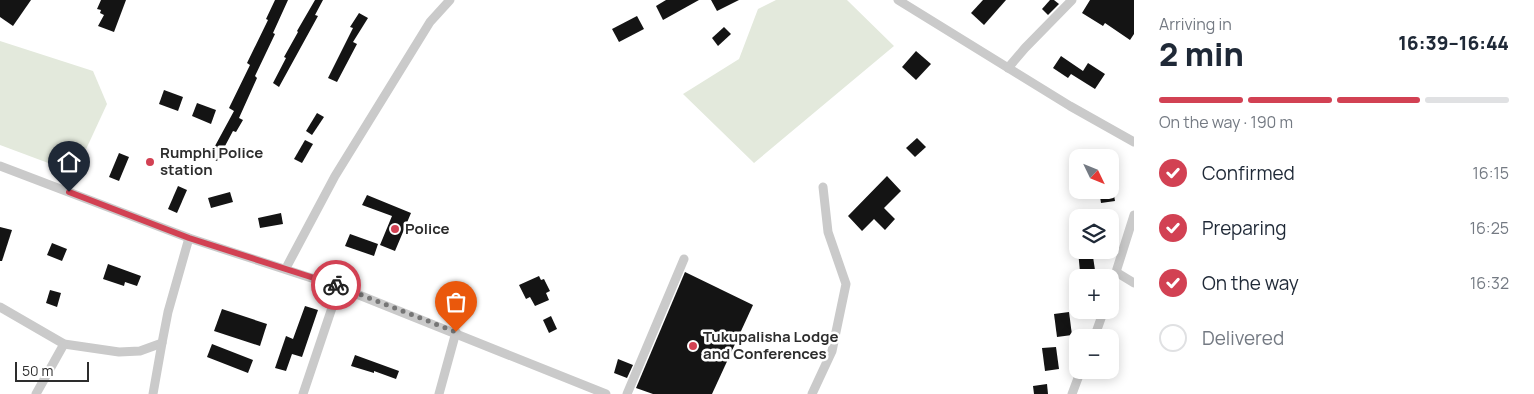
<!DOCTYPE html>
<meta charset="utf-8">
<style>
:root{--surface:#fff;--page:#f2f2f3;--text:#1f2937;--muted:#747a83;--line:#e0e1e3;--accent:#d24153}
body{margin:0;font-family:Manrope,sans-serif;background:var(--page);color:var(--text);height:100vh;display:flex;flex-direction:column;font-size:19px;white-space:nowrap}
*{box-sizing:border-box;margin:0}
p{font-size:16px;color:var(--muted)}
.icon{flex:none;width:28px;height:28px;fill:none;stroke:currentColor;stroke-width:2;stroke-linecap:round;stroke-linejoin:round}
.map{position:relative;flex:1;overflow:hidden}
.sheet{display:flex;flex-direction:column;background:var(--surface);width:400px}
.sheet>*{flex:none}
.needle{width:32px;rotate:133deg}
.fabs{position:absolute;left:1069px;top:149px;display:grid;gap:10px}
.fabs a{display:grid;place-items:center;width:50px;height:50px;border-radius:10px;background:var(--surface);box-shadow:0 2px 12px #0003;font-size:25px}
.scale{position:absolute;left:15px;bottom:12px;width:74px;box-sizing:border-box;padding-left:5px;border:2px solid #2d2d2d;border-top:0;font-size:14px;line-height:18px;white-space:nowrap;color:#2d2d2d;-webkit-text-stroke:4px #fff;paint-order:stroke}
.pin{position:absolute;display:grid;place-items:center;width:42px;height:42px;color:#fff;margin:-51px -21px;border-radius:50% 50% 50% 0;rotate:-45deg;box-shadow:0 0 5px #0007}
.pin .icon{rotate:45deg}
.courier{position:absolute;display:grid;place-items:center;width:50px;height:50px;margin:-25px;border:4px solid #d24153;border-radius:50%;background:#fff;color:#222;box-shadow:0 1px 6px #0007}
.headline em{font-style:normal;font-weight:800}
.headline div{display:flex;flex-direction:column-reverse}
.headline{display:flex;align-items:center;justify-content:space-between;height:85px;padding:0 25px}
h1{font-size:32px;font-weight:800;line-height:38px}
.bar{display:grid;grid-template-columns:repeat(4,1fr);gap:8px 5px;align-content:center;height:60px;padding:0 25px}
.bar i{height:6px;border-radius:4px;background:var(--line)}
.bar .on{background:var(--accent)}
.bar p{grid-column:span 4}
ol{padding:0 25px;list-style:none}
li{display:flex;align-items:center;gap:15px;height:55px}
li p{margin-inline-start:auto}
li .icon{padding:5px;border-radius:50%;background:var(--accent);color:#fff;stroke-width:4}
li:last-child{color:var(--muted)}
li i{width:28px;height:28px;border:2px solid var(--line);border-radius:50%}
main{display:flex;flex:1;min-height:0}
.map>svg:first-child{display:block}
.green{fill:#e3e9dc}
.building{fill:#141414}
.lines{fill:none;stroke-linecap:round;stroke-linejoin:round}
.minor{stroke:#cacaca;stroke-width:9}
.done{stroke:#767676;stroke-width:5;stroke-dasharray:0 9}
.route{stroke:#d24153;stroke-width:6}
.poi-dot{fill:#d24153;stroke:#fff;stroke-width:2}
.labels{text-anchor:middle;stroke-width:5;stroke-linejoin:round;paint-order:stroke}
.poi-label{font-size:15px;font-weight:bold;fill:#2d2d2d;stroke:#fff;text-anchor:start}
</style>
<main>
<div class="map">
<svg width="1134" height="394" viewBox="0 0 1134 394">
<rect width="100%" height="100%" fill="#fff"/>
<!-- green -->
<g class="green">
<path d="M776,0H847L894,46L754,163L683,94L739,59L758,9Z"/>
<path d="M0,41L93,71L107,104L75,173L0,145Z"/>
</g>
<!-- building -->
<g class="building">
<path d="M0,0H31L13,26L0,17Z"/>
<path d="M101,0H126L114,32L98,26L104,15L100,13L101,10L97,9Z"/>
<path d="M275,0H288L273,33L275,34L255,76L257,78L239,118L243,120L236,132L233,131L217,161L209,157L234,111L229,108L250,65L247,63L268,20L266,19Z"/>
<path d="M315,0H323L315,15L318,16L279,87L273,83L286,58L284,57L298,32L297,31Z"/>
<path d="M666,0H699L663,20L656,6Z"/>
<path d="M711,0H739L717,11Z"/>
<path d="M983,0H1006L984,25L971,13Z"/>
<path d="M1050,0H1054L1059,4L1048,15L1042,9Z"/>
<path d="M1090,0H1134V34L1130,40L1105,23L1103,26L1082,13Z"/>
<path d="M359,13L368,18L353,42L357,44L337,82L328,78L353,28L350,27Z"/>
<path d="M637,16L644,29L619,42L612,29Z"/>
<path d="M724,27L731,34L718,46L712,38Z"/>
<path d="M916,51L931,64L916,80L902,67Z"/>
<path d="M1061,56L1083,71L1088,63L1105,74L1095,89L1071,74L1068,78L1053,68Z"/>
<path d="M164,90L183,97L178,111L159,104Z"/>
<path d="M197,103L216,110L211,124L192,116Z"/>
<path d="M317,113L324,117L312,135L306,131Z"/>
<path d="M917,138L926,147L915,157L906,148Z"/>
<path d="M305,140L313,144L302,163L294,159Z"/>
<path d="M119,153L129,157L119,181L109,177Z"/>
<path d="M887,176L901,191L884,208L895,219L885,230L874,219L862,231L848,216Z"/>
<path d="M178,186L187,190L177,213L168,209Z"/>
<path d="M1099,190H1113L1115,201L1101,203Z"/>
<path d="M230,192L233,202L211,208L208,198Z"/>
<path d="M367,195L411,213L395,251L380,245L392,216L362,205Z"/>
<path d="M281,213L283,224L260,228L258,218Z"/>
<path d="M0,227L12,230L2,261H0Z"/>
<path d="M350,234L378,244L374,256L345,246Z"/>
<path d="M52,243L67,249L62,261L47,255Z"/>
<path d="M1078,250H1092L1095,270L1080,272Z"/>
<path d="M108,264L141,276L137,286L125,282L124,286L103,279Z"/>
<path d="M685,272L753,305L712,394H653L636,388Z"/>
<path d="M539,276L541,280L544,279L550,291L546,293L549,300L535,306L530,297L526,299L519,285Z"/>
<path d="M1078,281V311L1072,312L1069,282Z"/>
<path d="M50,290L61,293L57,307L46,303Z"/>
<path d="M305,306L318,310L302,357L292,354L286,371L275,368L286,336L293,339Z"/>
<path d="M222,309L267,324L260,346L214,331Z"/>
<path d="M1069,312L1072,335L1057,337L1054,314Z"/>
<path d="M551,316L557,329L549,333L543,320Z"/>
<path d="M212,344L253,360L248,373L207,357Z"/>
<path d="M1056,347L1059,369L1045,371L1042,348Z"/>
<path d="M355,355L399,371L396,379L374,371V373L351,366Z"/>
<path d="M618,359L633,365L627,378L614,373Z"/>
<path d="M1047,384L1048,394H1034L1033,386Z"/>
</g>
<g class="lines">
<!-- minor -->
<g class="minor">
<path d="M898,0L1070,106L1134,142"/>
<path d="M1008,68L1025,48L1072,0"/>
<path d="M0,166L189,238L339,287L606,394"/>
<path d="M286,268L335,176L430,22L450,0"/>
<path d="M1116,272L1134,283"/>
<path d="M1110,291L1134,215"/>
<path d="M0,307L64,344L119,352L140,351L162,343L168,312L189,238"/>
<path d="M1094,338L1104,310"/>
<path d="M36,394L64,344"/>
<path d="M153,394L162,343"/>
<path d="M303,394L339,287"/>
<path d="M439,394L456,332"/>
<path d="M627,394L684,259"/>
<path d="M812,394L832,351L846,284L828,232L823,187"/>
<path d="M1072,394L1081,370"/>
</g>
</g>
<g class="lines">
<!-- done -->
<path class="done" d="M336,285L456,332"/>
<!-- route -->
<path class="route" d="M69,192L189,238L336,285"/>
</g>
<!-- markers -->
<g class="poi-dot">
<circle cx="150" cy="162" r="5"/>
<circle cx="395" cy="229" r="5"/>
<circle cx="693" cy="346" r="5"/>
</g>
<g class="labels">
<!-- poi labels -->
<g class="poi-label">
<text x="160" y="158">Rumphi Police<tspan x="160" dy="17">station</tspan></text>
<text x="405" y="234">Police</text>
<text x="703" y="342">Tukupalisha Lodge<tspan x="703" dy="17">and Conferences</tspan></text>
</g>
</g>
</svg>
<div class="fabs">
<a><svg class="needle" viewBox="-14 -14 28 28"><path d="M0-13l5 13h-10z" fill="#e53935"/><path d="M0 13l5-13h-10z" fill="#747a83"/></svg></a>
<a><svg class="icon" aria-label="layers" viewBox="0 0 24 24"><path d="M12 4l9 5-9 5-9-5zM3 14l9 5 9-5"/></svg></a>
<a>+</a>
<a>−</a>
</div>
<div class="scale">50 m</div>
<div class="pin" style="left:456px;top:332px;background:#ea580c"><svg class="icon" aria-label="bag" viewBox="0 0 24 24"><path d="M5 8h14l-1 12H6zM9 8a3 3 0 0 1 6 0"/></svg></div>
<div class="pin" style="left:69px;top:192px;background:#1f2937"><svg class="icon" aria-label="home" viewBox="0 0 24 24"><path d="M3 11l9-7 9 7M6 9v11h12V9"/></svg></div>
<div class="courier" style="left:336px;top:285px"><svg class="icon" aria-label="bike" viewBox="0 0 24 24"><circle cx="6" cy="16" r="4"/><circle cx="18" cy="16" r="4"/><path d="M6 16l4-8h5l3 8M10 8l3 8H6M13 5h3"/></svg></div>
</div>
<section class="sheet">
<div class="headline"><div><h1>2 min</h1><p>Arriving in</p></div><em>16:39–16:44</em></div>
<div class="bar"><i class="on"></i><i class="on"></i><i class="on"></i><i></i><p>On the way · 190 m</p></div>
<ol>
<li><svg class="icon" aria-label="check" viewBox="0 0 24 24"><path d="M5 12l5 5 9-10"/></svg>Confirmed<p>16:15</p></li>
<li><svg class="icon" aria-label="check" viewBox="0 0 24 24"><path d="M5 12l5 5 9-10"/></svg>Preparing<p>16:25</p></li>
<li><svg class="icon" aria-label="check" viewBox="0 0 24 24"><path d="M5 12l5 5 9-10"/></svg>On the way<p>16:32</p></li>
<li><i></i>Delivered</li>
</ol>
</section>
</main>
